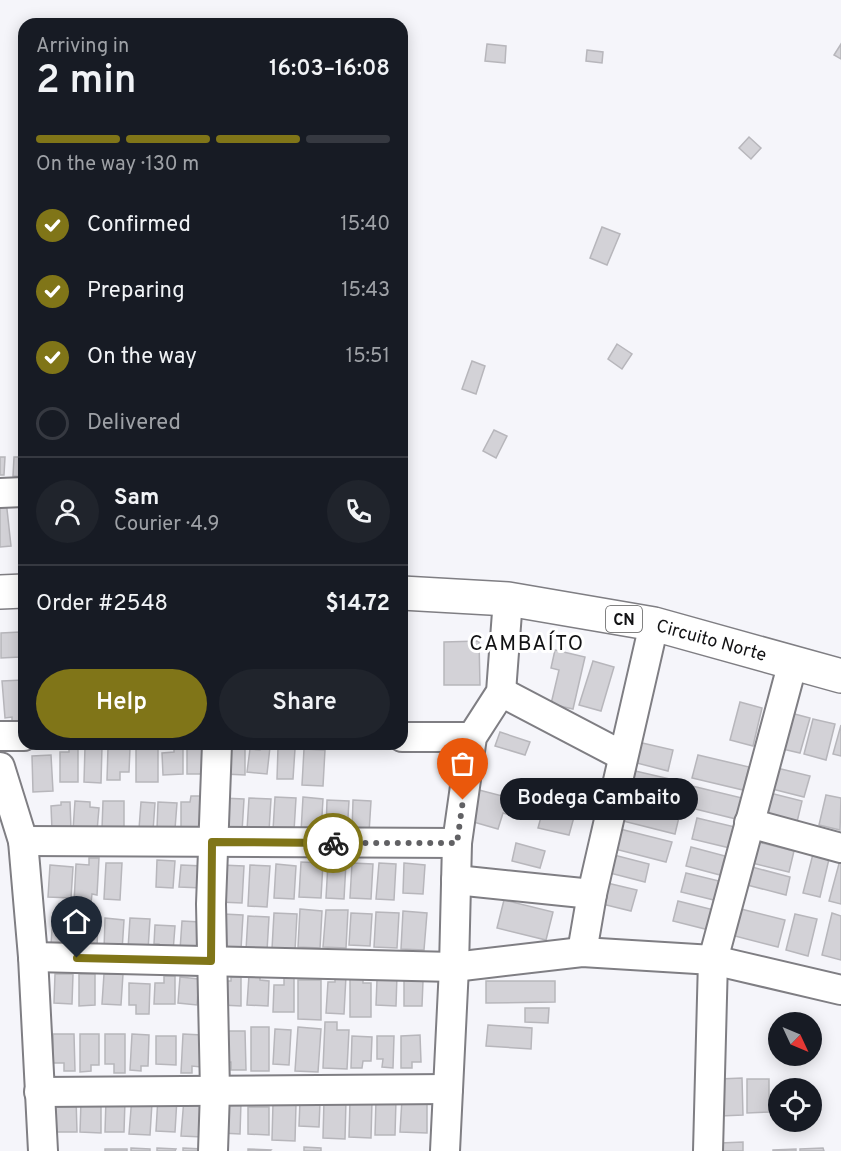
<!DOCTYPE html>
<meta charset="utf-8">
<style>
:root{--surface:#171b24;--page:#20242c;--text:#f1f3f6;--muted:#9ea1a6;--line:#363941;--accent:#807518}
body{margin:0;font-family:Overpass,sans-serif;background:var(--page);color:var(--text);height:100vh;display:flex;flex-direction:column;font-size:22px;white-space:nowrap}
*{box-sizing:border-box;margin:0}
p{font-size:20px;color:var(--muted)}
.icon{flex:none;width:33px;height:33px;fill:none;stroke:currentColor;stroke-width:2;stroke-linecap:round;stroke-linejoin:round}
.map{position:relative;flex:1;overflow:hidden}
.panel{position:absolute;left:18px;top:18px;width:390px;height:732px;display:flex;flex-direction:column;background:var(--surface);border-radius:18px;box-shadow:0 3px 15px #0003}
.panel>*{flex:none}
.needle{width:39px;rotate:134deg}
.fabs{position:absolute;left:768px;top:1012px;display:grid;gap:12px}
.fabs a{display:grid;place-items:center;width:54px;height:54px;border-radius:50%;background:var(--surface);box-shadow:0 3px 15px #0003;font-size:30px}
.pin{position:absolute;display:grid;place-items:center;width:51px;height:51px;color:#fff;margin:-62px -26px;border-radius:50% 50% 50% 0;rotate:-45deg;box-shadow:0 0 6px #0007}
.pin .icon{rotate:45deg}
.courier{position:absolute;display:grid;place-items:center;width:60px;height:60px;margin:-30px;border:4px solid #807518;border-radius:50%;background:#fff;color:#222;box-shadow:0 2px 8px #0007}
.bubble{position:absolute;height:42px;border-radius:21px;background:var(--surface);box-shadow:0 3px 15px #0003;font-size:20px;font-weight:600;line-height:42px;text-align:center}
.head em{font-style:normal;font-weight:600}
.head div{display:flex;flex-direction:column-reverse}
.head{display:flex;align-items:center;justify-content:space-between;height:102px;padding:0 18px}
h1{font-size:39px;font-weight:600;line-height:45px}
.bar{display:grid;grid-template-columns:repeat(4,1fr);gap:9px 6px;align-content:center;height:72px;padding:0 18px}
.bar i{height:8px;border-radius:4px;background:var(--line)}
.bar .on{background:var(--accent)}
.bar p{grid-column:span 4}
.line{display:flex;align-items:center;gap:15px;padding:0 18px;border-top:2px solid var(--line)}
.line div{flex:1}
.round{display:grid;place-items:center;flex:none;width:63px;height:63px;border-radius:32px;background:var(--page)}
ol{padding:0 18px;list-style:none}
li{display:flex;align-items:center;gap:18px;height:66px}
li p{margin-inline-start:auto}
li .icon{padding:6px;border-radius:50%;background:var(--accent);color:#fff;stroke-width:4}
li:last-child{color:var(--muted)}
li i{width:33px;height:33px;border:3px solid var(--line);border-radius:50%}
.button{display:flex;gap:12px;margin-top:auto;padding:12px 18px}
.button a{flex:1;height:69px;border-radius:36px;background:var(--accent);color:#fff;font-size:24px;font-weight:600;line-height:69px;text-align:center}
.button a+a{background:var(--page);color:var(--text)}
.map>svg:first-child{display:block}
.building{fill:#d3d2d7;stroke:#b7b6bb;stroke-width:1.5}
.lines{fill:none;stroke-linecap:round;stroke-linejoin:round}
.minor-casing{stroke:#7f7e83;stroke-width:32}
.major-casing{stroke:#7f7e83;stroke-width:36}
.minor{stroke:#fff;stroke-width:28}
.major{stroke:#fff;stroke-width:33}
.done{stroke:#616164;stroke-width:6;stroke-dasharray:0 10.8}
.route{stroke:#807518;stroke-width:8}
.labels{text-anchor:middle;stroke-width:6;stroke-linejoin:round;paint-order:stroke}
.shield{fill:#fff;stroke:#59595a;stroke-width:1.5}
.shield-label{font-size:16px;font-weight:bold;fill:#121214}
.street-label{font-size:18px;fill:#121214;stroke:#fff}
.quarter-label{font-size:21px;letter-spacing:1.5px;fill:#121214;stroke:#fff}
</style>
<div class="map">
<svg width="841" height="1151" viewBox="0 0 841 1151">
<rect width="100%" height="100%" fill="#f5f5fa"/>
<!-- building -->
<g class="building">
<path d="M487,44L506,46L505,63L485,61Z"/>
<path d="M841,44V59L834,55Z"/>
<path d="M587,50L603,52L602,63L586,61Z"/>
<path d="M749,137L761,148L751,159L739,148Z"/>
<path d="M602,227L620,234L607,265L590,258Z"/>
<path d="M617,344L632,354L622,369L608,359Z"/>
<path d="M472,361L485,366L476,394L462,389Z"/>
<path d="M494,430L507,436L496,458L483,451Z"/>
<path d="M0,457H5L4,475H0Z"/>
<path d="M14,457H24V477L13,476Z"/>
<path d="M402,483H404L403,506H402Z"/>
<path d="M0,500H6L11,546L0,547Z"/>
<path d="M20,632V657L1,658V633Z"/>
<path d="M479,641L480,685H444V642Z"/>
<path d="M555,650L585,657L573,709L551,704L559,670L551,668Z"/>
<path d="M593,661L614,667L601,711L579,705Z"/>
<path d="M23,680L24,726L12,727V717L5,718L2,681Z"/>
<path d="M740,702L762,708L753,746L730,740Z"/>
<path d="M787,712L810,718L800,753L778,748Z"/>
<path d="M813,719L835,724L826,760L804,754Z"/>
<path d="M841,725V756L833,754Z"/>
<path d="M500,732L530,742L525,755L495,746Z"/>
<path d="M638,742L673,750L668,771L633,762Z"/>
<path d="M69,746L78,747V782H60V752H69Z"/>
<rect x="136" y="746" width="22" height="36"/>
<path d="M235,746H245V775L224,774L225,749H235Z"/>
<path d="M260,746L270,747L267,774L247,772L250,749L260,750Z"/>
<path d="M85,747H102L101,783L84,782Z"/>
<path d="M108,748H130L129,772H120V780H107Z"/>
<path d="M174,748H183V774L163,775L162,753L174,752Z"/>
<path d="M205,748V774H187V749Z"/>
<path d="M278,748L295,749L293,779H277Z"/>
<path d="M304,749L325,750L323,786L302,785Z"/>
<path d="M51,755L53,791L33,792L32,756Z"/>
<path d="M698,755L749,767L743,790L692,778Z"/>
<path d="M773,767L810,776L804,797L768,788Z"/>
<path d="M631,770L670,779L664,800L626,791Z"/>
<path d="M550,782L582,790L579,805L546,796Z"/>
<path d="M688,785L742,798L736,819L683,806Z"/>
<path d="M479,790L518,800L514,816L503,813L498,829L470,821Z"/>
<path d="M766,792L802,801L797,822L761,813Z"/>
<path d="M826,795L841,798L840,830L819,825Z"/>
<path d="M191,796H202V831H181V802H190Z"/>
<path d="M275,797L296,798L294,831L273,830Z"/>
<path d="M303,797L323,799L321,833L301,832Z"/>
<path d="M222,798L244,799L242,832L220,831Z"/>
<path d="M249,798L271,799L269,831L247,830Z"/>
<path d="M624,799L680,813L675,834L619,820Z"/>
<path d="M327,800L349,801L347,834L326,832Z"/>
<path d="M353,800L371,801L369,833L352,832Z"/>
<path d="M75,801L90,802V807L99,808L97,831L73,830Z"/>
<path d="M103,801H124V829H102Z"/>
<path d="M61,802H70L71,829L52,830L51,806L61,805Z"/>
<path d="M141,802L155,803L153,831L139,829Z"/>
<path d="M158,802L177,803L175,829H157Z"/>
<path d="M543,810L574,817L569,835L538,828Z"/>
<path d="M697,818L735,827L730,848L692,839Z"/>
<path d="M616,828L672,842L666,862L611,848Z"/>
<path d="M758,842L794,851L789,872L752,863Z"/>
<path d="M516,843L545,851L540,868L512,861Z"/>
<path d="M691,847L725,856L720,875L686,866Z"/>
<path d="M610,854L649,864L645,882L606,872Z"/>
<path d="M813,854L829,859L820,897L803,893Z"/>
<path d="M89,858H99L97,895L92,894L91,903H74L76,864L89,865Z"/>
<path d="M157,860L175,861L173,888L156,887Z"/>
<path d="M840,860H841V904L829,901Z"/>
<path d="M301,862L323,863L321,898L299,897Z"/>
<path d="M106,863H122L120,900L104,899Z"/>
<path d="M328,863H346L344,899L326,898Z"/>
<path d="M352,863L373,864L371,899L350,898Z"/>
<path d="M379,863L396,864L394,900L376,899Z"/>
<path d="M404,863L425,865L423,894L403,893Z"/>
<path d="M276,864L296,866L294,899L274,898Z"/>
<path d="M50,865L73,867L71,898L48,897Z"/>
<path d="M181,865L203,866L202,888L179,887Z"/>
<path d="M221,865L244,866L242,903L219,902Z"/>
<path d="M250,865L270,866L267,907L248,906Z"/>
<path d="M752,867L790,877L786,895L747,885Z"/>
<path d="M686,873L719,881L714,900L681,892Z"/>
<path d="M603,882L637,890L631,911L598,903Z"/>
<path d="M504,900L553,912L546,940L497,928Z"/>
<path d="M678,901L714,910L709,930L673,921Z"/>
<path d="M737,908L785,920L778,947L731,935Z"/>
<path d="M300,909L322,911L320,948L298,947Z"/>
<path d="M326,910H348L346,948L323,947Z"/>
<path d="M403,911L427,913L424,950L401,949Z"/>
<path d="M376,912L399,913L397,948L374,947Z"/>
<path d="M53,913L73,914L71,947L51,945Z"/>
<path d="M274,913L297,914L295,950L272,949Z"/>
<path d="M351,913L372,914L370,946L349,945Z"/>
<path d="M832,913L841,916V960L822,955Z"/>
<path d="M223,914L243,915L241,949L221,948Z"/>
<path d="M795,914L817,919L808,956L786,950Z"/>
<path d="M79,915L98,916L97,948L77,947Z"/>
<path d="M248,916L269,917L267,951L246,950Z"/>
<path d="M105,918L124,920L122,951L104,950Z"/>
<path d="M130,918L150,919L148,950L128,949Z"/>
<path d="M182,921L201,922L200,951L180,950Z"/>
<path d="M155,925L175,926L173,952L158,951L159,944H154Z"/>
<path d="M55,974H73L72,1004L54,1003Z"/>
<path d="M79,974H95V1005L79,1006Z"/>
<path d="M104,974H123L121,1005L102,1004Z"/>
<path d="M249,975L260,976V980L269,981L268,1006L247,1005Z"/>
<path d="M284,975L294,976V1012H273L274,985H284Z"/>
<path d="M388,975H397L396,1006L376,1005L377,980H388Z"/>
<path d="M164,976H175V1004H154L155,983H164Z"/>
<path d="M335,976H346L344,1014L326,1013L328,982H335Z"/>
<path d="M363,976V983H371V1017H350V977Z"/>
<path d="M404,976H414V981H423L422,1006H404Z"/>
<path d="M180,977L199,979L197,1005L178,1003Z"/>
<path d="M231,977H241V1006L221,1005V981H231Z"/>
<path d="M298,980H321V1020L298,1019Z"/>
<path d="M486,981H555V1002L486,1003Z"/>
<path d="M129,983L150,984L149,1014H136V1005H129Z"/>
<path d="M525,1008H549L548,1023L525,1022Z"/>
<path d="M325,1022H337V1030H349L347,1069L323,1068Z"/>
<path d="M488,1025L532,1028L531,1049L486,1046Z"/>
<rect x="251" y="1027" width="18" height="44"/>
<path d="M298,1027L321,1029L318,1072L295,1071Z"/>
<path d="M275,1029L291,1030L289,1065L273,1064Z"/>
<path d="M221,1031H245L246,1070H231V1062L221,1063Z"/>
<path d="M53,1034H74L75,1071H64V1063H53Z"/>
<path d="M80,1034H99V1065H91V1071L80,1072Z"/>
<path d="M105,1034H125V1073H114V1064H105Z"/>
<path d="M132,1034L149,1035L148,1066H141V1071L130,1070Z"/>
<path d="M183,1034L202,1035L201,1067L192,1066V1073H181Z"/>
<path d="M420,1035L421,1062H412V1068H401V1036Z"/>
<path d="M156,1036H176V1065L156,1064Z"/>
<path d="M352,1036L372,1037L371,1061H363L362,1068H351Z"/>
<path d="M377,1036H394L393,1068L382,1067L383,1059H377Z"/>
<path d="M742,1078L743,1115L720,1116L719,1079Z"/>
<path d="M747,1079H769V1112L747,1113Z"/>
<path d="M132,1096L152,1103L150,1135L129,1134Z"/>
<path d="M76,1097L77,1132H56L55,1102Z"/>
<path d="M158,1097L177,1098L175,1132L156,1131Z"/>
<path d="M184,1098L205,1099L203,1137L181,1136Z"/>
<path d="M106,1099L125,1100L124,1132H105Z"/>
<path d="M402,1099L427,1100V1133L400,1132Z"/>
<path d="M324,1100H346L345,1139L323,1138Z"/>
<path d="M376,1100H396L395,1135H375Z"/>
<path d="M81,1101H101V1133L80,1132Z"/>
<path d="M222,1101L241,1102L240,1134L221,1133Z"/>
<path d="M300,1101L320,1102L319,1127L299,1126Z"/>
<path d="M350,1101H372L371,1138L349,1137Z"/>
<path d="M273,1103L296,1104L295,1141L272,1140Z"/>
<path d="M248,1107H269V1135L248,1134Z"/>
<path d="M743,1142V1151H720V1143Z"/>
<path d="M304,1147L321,1148V1151H304Z"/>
<path d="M131,1148L150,1149V1151H131Z"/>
<path d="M157,1148L176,1149L175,1151H157Z"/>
<path d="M183,1148L202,1149V1151H183Z"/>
<path d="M823,1148L824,1151H800V1149Z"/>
<rect x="105" y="1149" width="22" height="2"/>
<path d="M248,1149L271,1150L270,1151H248Z"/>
<path d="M796,1149V1151H773V1150Z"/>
</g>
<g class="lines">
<!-- minor casing -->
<g class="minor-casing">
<g id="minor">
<path d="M0,493L24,492"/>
<path d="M501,692L623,756"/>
<path d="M0,736H24"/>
<path d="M402,737H472"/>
<path d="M0,767L23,841L33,957L43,1151"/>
<path d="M749,823L841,848"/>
<path d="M23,841L457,843"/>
<path d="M456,880L592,894"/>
<path d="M582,952L592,894L654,624"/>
<path d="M33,957L454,967L582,952L713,960L841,990"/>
<path d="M39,1092L448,1089"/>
<path d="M213,1151L215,1091L211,904L217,744"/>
<path d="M445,1151L454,967L457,843L472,737L501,692L508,599"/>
<path d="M708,1151L713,960L793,662"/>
</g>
</g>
<!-- major casing -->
<g class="major-casing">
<g id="major">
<path d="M0,592L24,591"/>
<path id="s1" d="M402,593L508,599L654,624L841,676"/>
</g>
</g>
<!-- minor -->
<use href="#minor" class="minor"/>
<!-- major -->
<use href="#major" class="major"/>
</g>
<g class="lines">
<!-- done -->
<path class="done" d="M333,843H457L463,800"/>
<!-- route -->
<path class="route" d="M77,958L211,961L212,842L333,843"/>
</g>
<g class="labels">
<!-- shield labels -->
<rect class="shield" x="606" y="606" width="36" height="26" rx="4.5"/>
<g class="shield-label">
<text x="624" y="625">CN</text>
</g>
<!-- street labels -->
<g class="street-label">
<text dy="6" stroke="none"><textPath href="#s1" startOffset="314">Circuito Norte</textPath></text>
</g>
<!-- quarter labels -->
<g class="quarter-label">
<text x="527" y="650">CAMBAÍTO</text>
</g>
</g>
</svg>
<div class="fabs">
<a><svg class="needle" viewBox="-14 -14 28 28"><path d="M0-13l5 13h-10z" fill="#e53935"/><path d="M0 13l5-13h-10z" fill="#9ea1a6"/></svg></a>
<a><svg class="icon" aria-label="locate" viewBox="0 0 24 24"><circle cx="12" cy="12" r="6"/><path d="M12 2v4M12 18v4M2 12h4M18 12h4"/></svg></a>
</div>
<div class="pin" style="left:463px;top:800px;background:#ea580c"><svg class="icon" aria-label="bag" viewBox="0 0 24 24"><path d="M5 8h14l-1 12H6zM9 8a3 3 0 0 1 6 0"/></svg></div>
<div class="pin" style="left:77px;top:958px;background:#1f2937"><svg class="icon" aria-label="home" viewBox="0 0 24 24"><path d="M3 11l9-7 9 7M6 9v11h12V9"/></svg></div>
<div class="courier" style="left:333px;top:843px"><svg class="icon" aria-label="bike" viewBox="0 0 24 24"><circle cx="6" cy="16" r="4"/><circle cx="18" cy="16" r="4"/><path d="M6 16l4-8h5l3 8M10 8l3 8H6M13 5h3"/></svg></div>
<div class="bubble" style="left:500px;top:778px;width:198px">Bodega Cambaito</div>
<section class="panel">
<div class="head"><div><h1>2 min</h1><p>Arriving in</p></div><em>16:03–16:08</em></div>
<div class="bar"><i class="on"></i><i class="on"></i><i class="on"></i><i></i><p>On the way · 130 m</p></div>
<ol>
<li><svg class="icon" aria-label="check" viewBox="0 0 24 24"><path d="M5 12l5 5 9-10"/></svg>Confirmed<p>15:40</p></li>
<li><svg class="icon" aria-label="check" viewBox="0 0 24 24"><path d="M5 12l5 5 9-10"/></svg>Preparing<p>15:43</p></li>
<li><svg class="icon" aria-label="check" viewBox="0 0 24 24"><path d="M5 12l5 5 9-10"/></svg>On the way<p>15:51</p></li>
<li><i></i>Delivered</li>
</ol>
<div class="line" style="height:108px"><a class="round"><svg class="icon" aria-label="person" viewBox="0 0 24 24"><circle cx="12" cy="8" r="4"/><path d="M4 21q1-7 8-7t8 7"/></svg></a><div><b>Sam</b><p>Courier · 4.9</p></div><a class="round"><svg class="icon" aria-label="phone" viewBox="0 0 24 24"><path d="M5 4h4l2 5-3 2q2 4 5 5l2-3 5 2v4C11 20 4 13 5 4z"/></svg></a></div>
<div class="line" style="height:78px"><div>Order #2548</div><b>$14.72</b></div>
<div class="button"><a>Help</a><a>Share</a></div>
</section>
</div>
